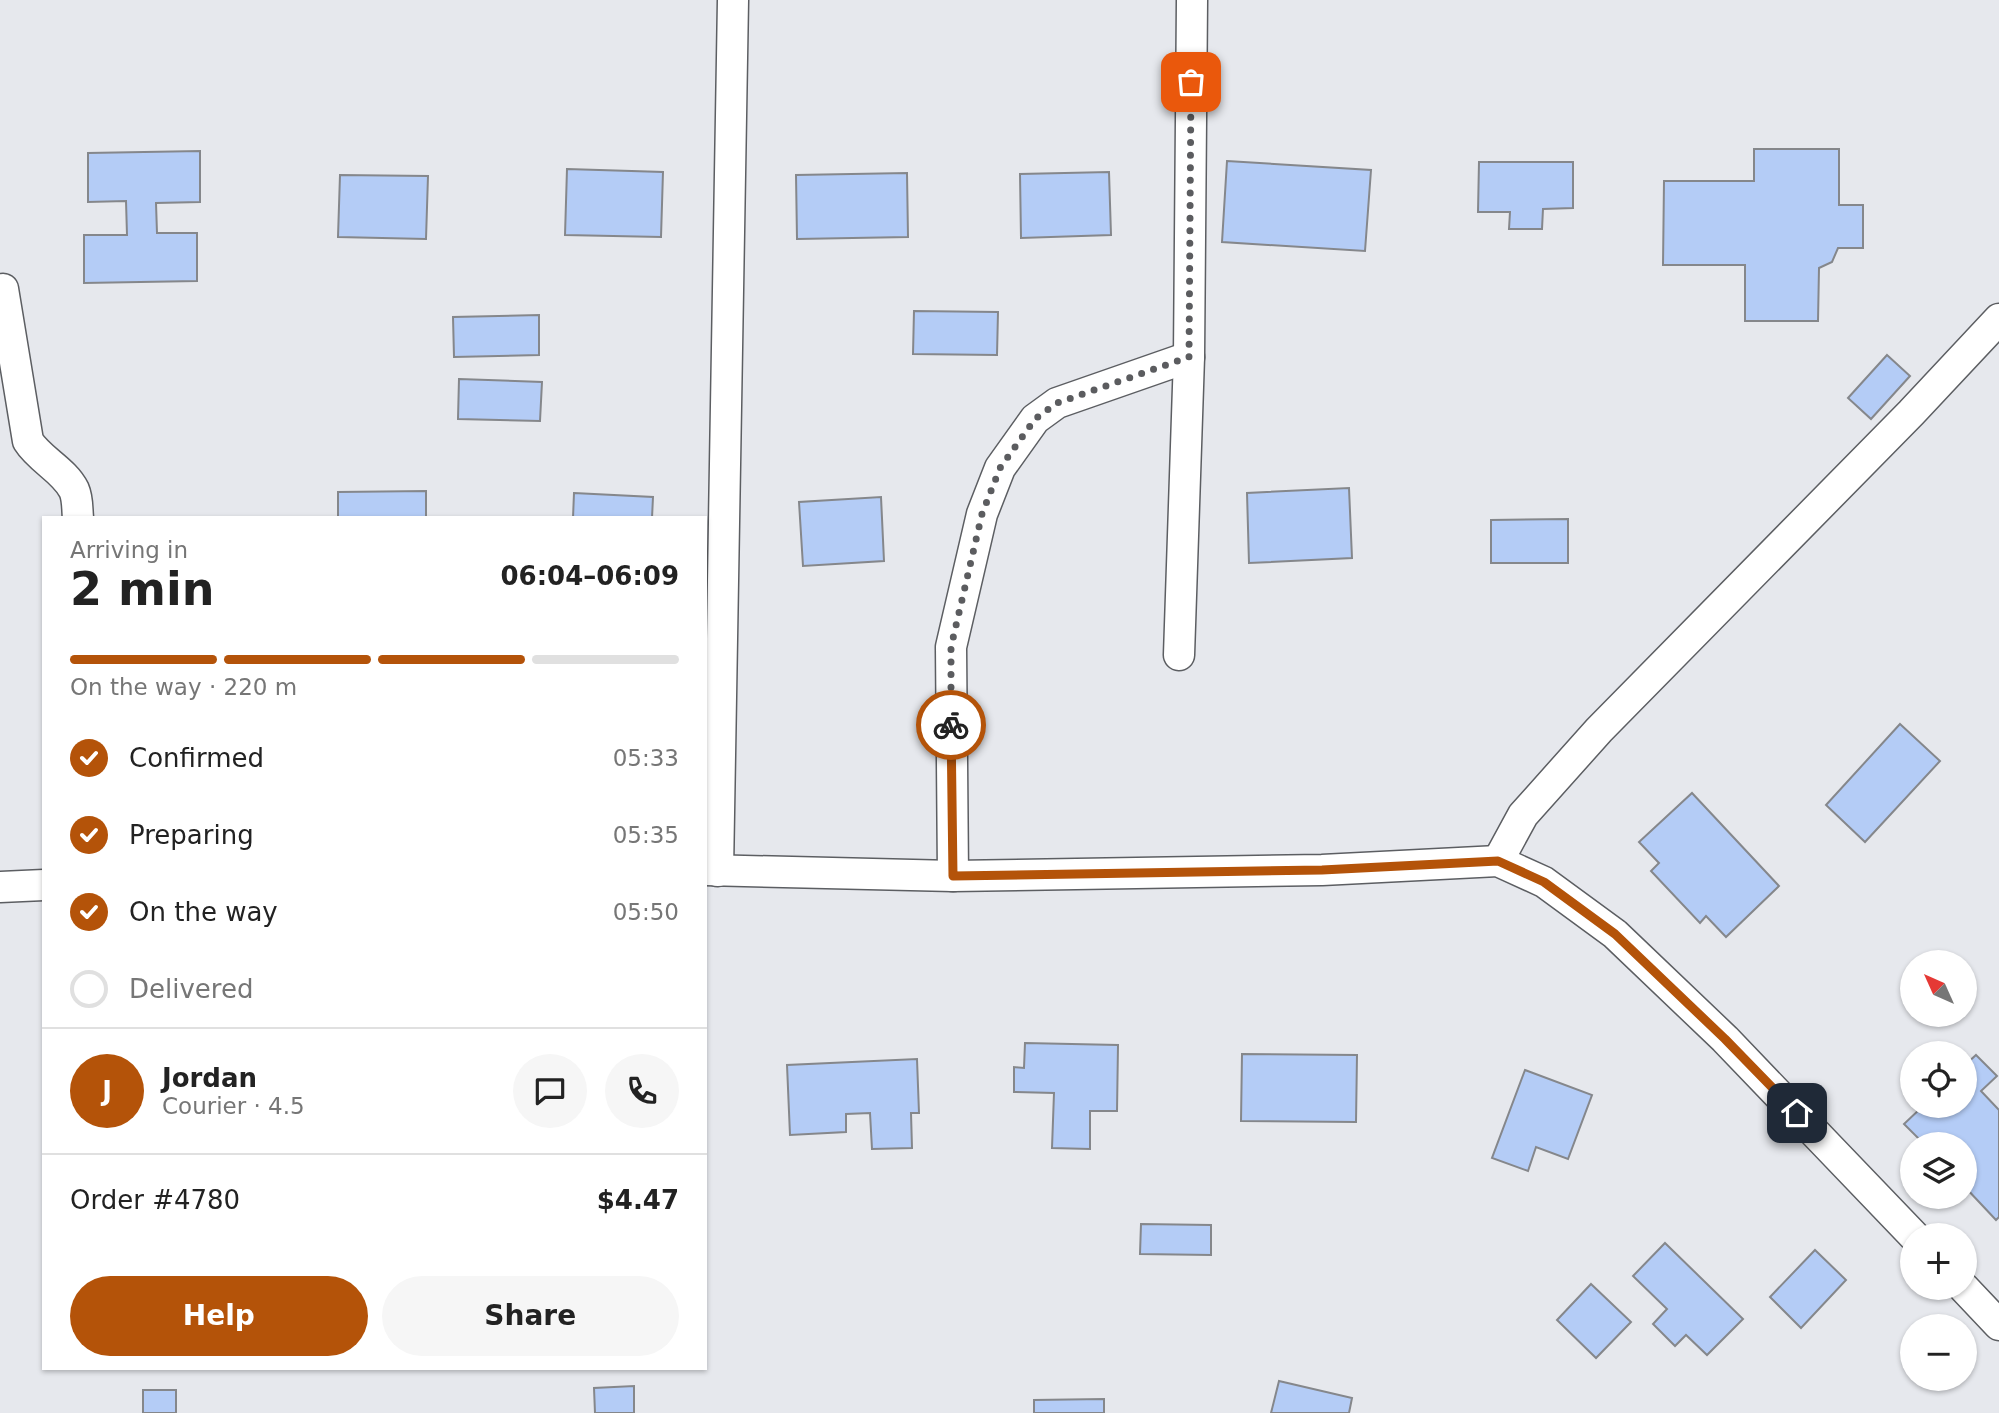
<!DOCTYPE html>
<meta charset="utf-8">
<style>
:root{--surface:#fff;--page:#f6f6f6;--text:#222;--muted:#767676;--line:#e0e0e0;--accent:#b45309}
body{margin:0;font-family:"DejaVu Sans",sans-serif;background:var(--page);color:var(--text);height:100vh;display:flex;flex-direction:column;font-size:26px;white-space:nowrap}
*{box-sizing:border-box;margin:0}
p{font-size:23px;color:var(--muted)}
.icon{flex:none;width:38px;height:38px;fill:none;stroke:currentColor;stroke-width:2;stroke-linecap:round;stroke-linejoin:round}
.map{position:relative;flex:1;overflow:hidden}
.drawer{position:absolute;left:42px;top:516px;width:665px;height:854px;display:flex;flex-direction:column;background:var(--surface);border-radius:0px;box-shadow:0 2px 5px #0004}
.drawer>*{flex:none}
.needle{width:46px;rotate:315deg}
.tools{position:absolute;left:1900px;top:950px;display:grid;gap:14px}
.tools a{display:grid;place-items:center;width:77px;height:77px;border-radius:50%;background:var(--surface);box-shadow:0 2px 5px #0004;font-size:35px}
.pin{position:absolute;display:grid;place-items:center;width:60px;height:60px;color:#fff;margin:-30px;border-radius:14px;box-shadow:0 4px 10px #0006}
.courier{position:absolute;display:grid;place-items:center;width:70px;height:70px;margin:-35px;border:5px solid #b45309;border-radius:50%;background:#fff;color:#222;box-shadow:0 2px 9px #0007}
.overview em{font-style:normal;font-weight:800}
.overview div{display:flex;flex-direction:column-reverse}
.overview{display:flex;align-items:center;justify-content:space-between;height:119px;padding:0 28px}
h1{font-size:46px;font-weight:800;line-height:52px}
.bar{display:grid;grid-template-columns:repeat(4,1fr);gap:10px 7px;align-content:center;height:84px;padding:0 28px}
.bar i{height:9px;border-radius:5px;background:var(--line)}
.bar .active{background:var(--accent)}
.bar p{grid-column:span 4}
.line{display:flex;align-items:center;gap:18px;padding:0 28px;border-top:2px solid var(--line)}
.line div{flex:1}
.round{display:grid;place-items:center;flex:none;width:74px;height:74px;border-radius:37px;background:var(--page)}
ol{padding:0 28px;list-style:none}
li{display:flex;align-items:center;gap:21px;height:77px}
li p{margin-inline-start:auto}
li .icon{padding:7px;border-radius:50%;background:var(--accent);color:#fff;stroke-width:4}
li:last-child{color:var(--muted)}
li i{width:38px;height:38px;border:4px solid var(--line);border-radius:50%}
.cta{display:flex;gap:14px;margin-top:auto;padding:14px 28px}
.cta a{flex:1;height:80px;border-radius:42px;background:var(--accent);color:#fff;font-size:28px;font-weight:800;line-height:80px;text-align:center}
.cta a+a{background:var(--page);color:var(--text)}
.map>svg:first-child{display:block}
.building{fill:#b4ccf6;stroke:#85878b;stroke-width:2}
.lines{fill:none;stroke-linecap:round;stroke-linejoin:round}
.minor-casing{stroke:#5c5e62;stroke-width:33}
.minor{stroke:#fff;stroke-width:30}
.done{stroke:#5b5c5f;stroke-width:7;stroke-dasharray:0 12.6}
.route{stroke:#b45309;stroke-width:9}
</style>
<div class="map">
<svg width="1999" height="1413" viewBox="0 0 1999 1413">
<rect width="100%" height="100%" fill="#e6e8ed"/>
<!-- building -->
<g class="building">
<path d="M1754,149H1839V205H1863V248H1838L1832,262L1819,268L1818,321H1745V265H1663L1664,181H1754Z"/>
<path d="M200,151V202L156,203L157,233H197V281L84,283V235H127L126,201L88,202V153Z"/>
<path d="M1227,161L1371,170L1365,251L1222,242Z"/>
<path d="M1479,162H1573V208L1543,209L1542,229H1509L1510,212H1478Z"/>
<path d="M567,169L663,172L661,237L565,235Z"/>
<path d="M1109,172L1111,235L1021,238L1020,174Z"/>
<path d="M907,173L908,237L797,239L796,175Z"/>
<path d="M340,175L428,176L426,239L338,237Z"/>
<path d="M914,311L998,312L997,355L913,354Z"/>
<path d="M539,315V355L454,357L453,317Z"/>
<path d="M1887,355L1910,376L1871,419L1848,398Z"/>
<path d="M459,379L542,382L540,421L458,419Z"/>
<path d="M1349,488L1352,558L1249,563L1247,493Z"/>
<path d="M426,491V518H338V492Z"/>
<path d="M574,493L653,497L652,518H573Z"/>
<path d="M881,497L884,561L803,566L799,502Z"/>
<path d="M1568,519V563H1491V520Z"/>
<path d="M1900,724L1940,761L1865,842L1826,805Z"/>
<path d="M1692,793L1779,886L1726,937L1706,916L1700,923L1651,871L1659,863L1639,842Z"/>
<path d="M1025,1043L1118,1045L1117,1111H1090V1149L1052,1148L1054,1093L1014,1092V1067L1024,1068Z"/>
<path d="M1242,1054L1357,1055L1356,1122L1241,1121Z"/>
<path d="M1976,1055L1997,1076L1981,1091L1999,1110V1217L1996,1220L1965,1187V1144H1939L1932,1137L1924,1144L1904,1124L1923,1106H1965V1065Z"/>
<path d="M917,1059L919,1113H911L912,1148L872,1149L870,1113L846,1114V1132L790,1135L787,1065Z"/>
<path d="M1525,1070L1592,1095L1568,1159L1536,1147L1528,1171L1492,1158Z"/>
<path d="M1141,1224L1211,1225V1255L1140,1254Z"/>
<path d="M1665,1243L1743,1319L1707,1355L1686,1335L1675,1346L1653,1324L1667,1309L1633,1276Z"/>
<path d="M1815,1250L1846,1280L1801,1328L1770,1297Z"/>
<path d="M1591,1284L1631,1322L1596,1358L1557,1320Z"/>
<path d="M1279,1381L1352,1398L1349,1413H1271Z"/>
<path d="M634,1386V1413H595L594,1388Z"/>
<rect x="143" y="1390" width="33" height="23"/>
<path d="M1104,1399V1413H1034V1400Z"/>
</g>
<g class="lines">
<!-- minor casing -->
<g class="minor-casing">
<g id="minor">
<path d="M3,289L28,441C40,460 64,470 74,490C78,499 77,509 78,518"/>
<path d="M1179,655L1189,357L1192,0"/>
<path d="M1498,861L1523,815L1599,730L1911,413L1999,319"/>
<path d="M705,870L953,876L1322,870L1498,861L1544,882L1615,934L1725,1039L1914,1236"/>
<path d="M718,871L733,0"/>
<path d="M953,876L951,647L982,514L1000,468L1035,419L1057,403L1189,357"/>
<path d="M0,887L44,885"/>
<path d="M1964,1288L1999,1325"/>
</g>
</g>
<!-- minor -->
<use href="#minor" class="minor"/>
</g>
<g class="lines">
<!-- done -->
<path class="done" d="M951,725V647L982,514L1000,468L1035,419L1057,403L1189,357L1191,82"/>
<!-- route -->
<path class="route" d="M951,725L953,876L1322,870L1498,861L1544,882L1615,934L1725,1039L1797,1113"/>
</g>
</svg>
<div class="tools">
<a><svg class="needle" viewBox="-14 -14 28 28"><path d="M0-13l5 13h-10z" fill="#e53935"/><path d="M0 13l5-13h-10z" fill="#767676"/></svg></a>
<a><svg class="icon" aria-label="locate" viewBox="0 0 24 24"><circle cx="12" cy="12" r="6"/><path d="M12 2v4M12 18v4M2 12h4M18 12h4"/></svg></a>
<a><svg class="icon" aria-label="layers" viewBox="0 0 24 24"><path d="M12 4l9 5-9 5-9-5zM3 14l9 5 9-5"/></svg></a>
<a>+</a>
<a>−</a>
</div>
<div class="pin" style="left:1191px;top:82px;background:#ea580c"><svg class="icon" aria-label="bag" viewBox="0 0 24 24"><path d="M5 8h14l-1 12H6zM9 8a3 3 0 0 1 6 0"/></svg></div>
<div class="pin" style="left:1797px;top:1113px;background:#1f2937"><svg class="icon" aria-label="home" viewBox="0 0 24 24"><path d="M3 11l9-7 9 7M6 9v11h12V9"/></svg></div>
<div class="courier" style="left:951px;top:725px"><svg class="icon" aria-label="bike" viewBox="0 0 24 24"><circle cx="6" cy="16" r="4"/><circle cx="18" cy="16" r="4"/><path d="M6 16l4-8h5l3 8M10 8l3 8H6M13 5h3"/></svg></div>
<section class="drawer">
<div class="overview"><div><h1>2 min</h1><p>Arriving in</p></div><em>06:04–06:09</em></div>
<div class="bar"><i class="active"></i><i class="active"></i><i class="active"></i><i></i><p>On the way · 220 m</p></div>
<ol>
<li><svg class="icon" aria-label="check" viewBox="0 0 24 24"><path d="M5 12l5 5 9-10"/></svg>Confirmed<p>05:33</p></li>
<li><svg class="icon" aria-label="check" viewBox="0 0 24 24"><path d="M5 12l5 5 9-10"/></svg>Preparing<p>05:35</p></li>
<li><svg class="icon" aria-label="check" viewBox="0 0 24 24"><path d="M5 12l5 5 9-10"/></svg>On the way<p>05:50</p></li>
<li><i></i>Delivered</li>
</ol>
<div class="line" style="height:126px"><b class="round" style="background:var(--accent);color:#fff">J</b><div><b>Jordan</b><p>Courier · 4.5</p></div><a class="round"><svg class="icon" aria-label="chat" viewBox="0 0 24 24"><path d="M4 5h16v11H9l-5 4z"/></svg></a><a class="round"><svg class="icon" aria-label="phone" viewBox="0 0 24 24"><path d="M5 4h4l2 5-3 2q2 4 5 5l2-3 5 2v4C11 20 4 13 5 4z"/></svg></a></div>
<div class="line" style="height:91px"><div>Order #4780</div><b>$4.47</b></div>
<div class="cta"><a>Help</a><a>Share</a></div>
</section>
</div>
